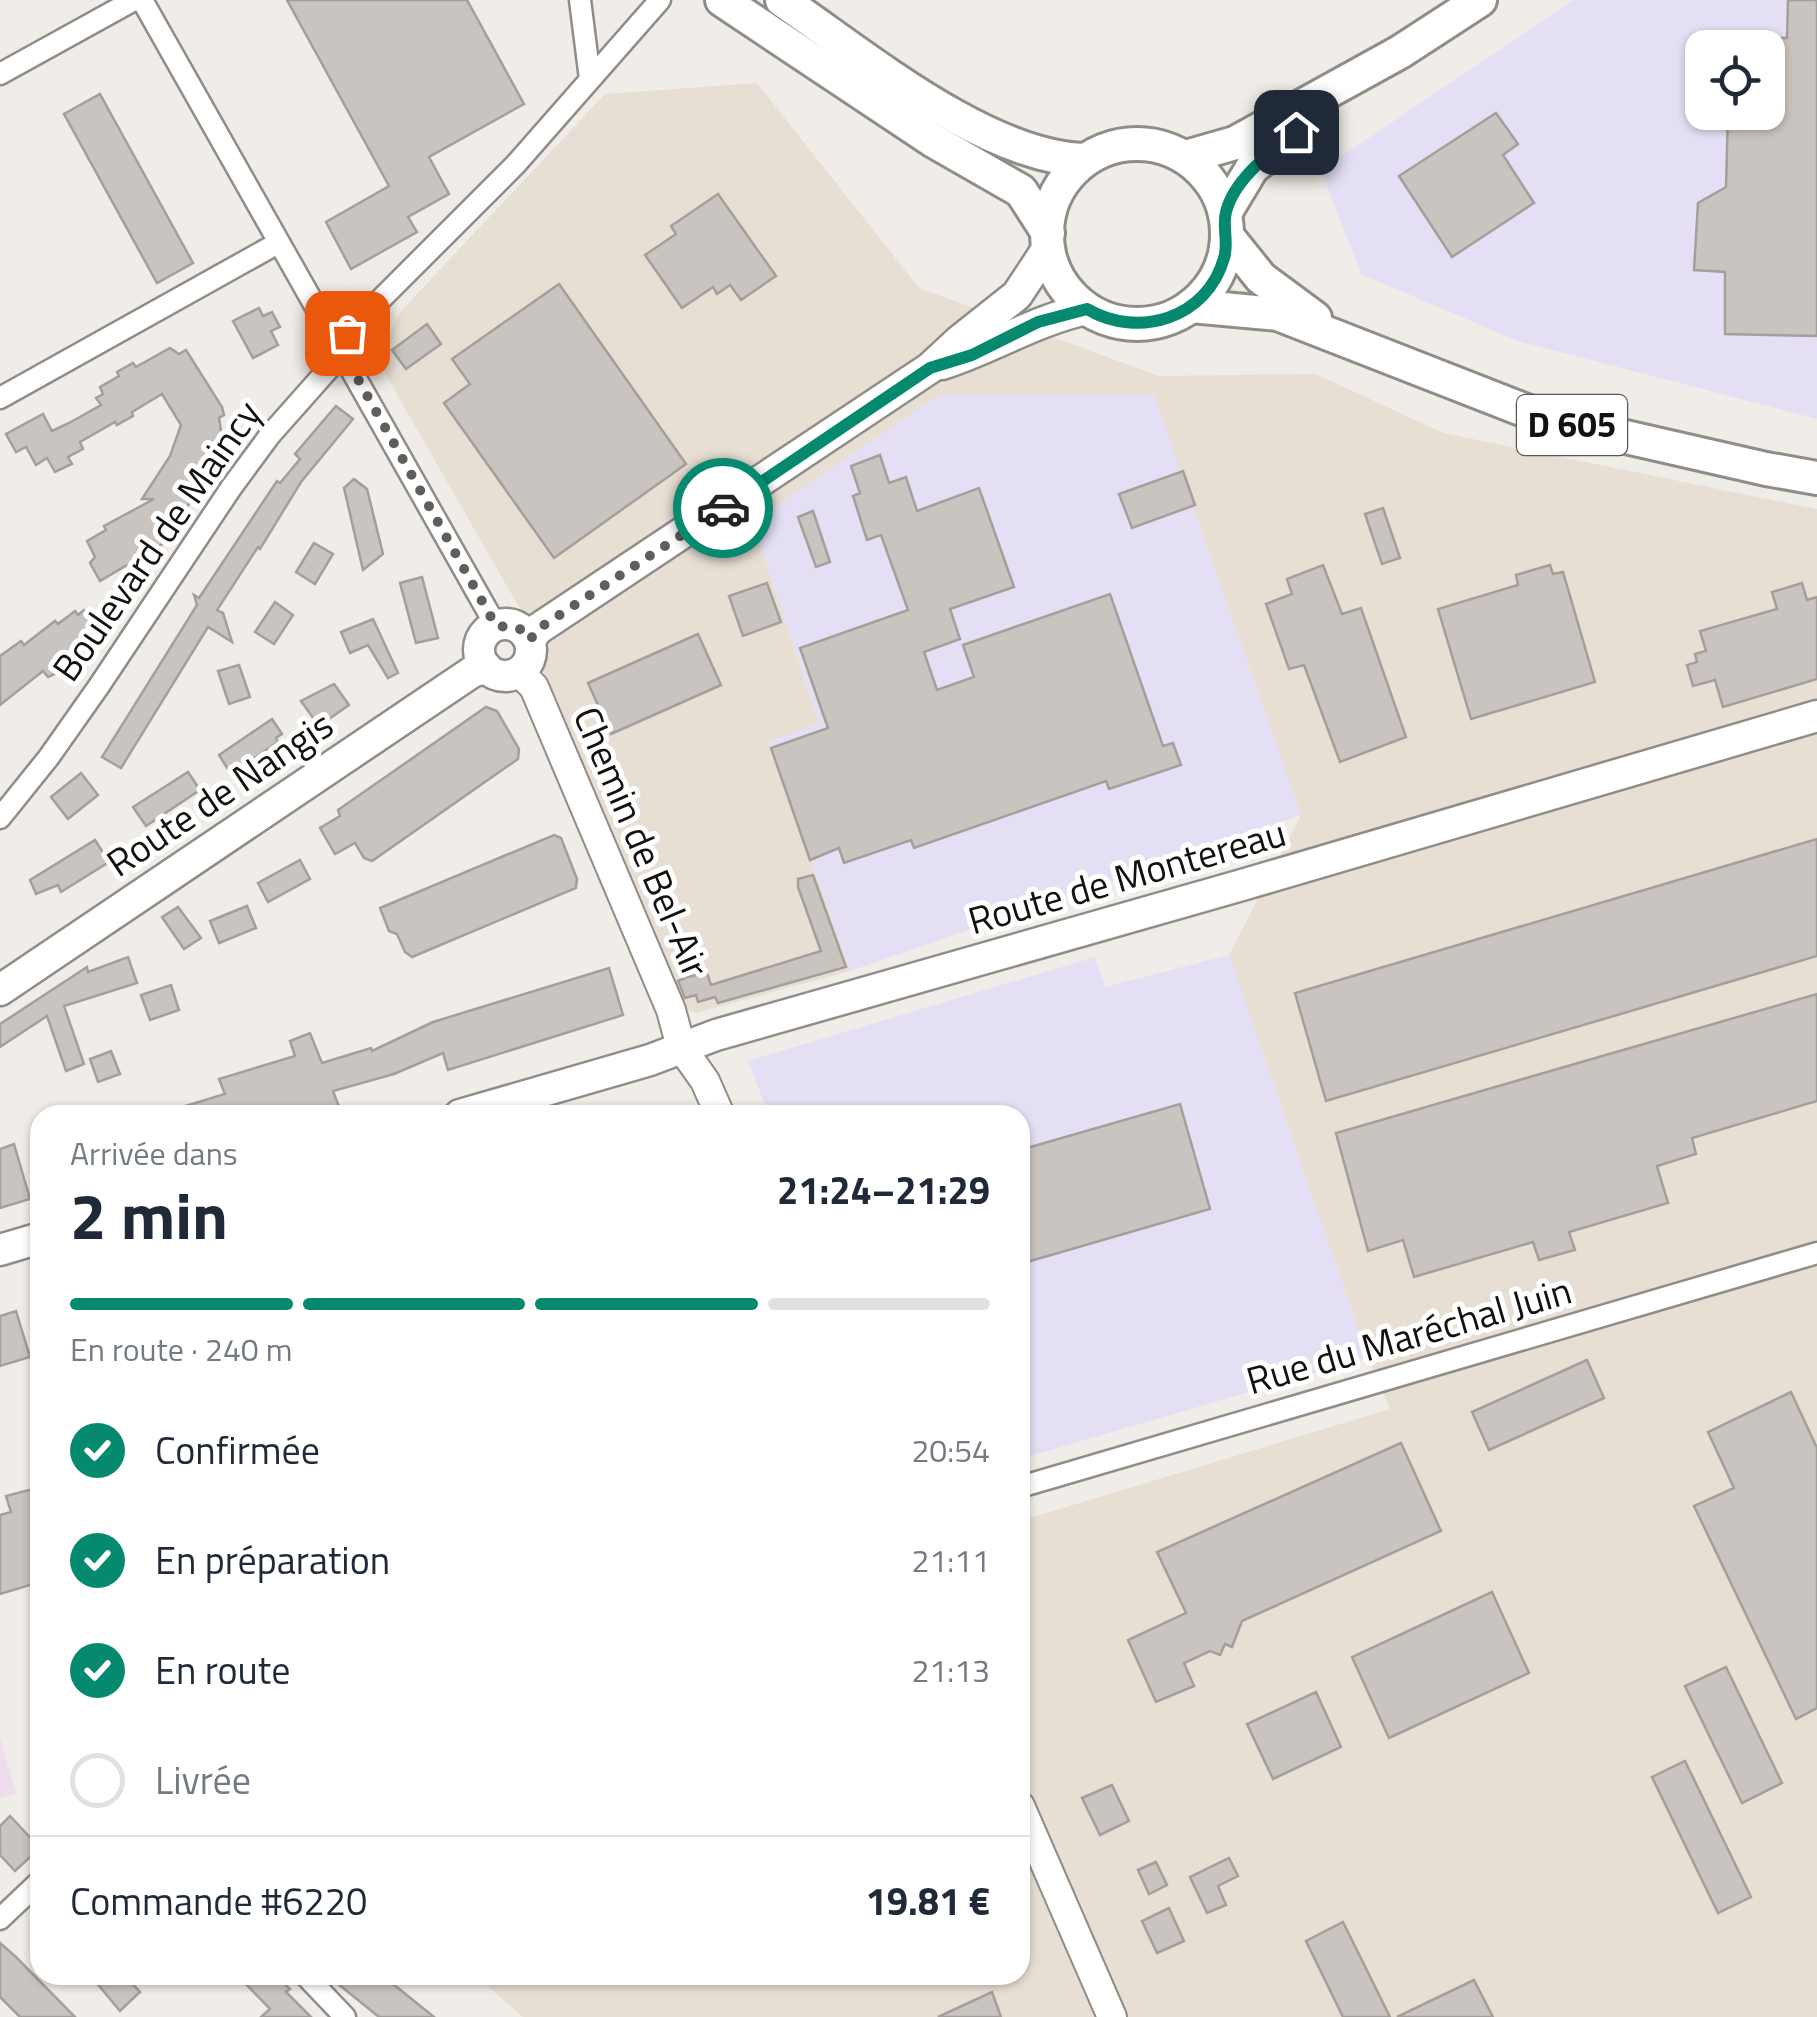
<!DOCTYPE html>
<html lang="fr">
<meta charset="utf-8">
<style>
:root{--surface:#fff;--page:#f2f2f3;--text:#1f2937;--muted:#747a83;--line:#e0e1e3;--accent:#058a6f}
body{margin:0;font-family:"Titillium Web",sans-serif;background:var(--page);color:var(--text);height:100vh;display:flex;flex-direction:column;font-size:38px;white-space:nowrap}
*{box-sizing:border-box;margin:0}
p{font-size:32px;color:var(--muted)}
.icon{flex:none;width:55px;height:55px;fill:none;stroke:currentColor;stroke-width:2;stroke-linecap:round;stroke-linejoin:round}
.map{position:relative;flex:1;overflow:hidden}
.side{position:absolute;left:30px;top:1105px;width:1000px;height:880px;display:flex;flex-direction:column;background:var(--surface);border-radius:30px;box-shadow:0 2px 8px #0004}
.side>*{flex:none}
.tools{position:absolute;left:1685px;top:30px;display:grid;gap:20px}
.tools a{display:grid;place-items:center;width:100px;height:100px;border-radius:20px;background:var(--surface);box-shadow:0 2px 8px #0004;font-size:50px}
.pin{position:absolute;display:grid;place-items:center;width:85px;height:85px;color:#fff;margin:-42px;border-radius:20px;box-shadow:0 5px 15px #0006}
.courier{position:absolute;display:grid;place-items:center;width:100px;height:100px;margin:-50px;border:8px solid #058a6f;border-radius:50%;background:#fff;color:#222;box-shadow:0 2px 12px #0007}
.headline em{font-style:normal;font-weight:700}
.headline div{display:flex;flex-direction:column-reverse}
.headline{display:flex;align-items:center;justify-content:space-between;height:170px;padding:0 40px}
h1{font-size:65px;font-weight:700;line-height:75px}
.bar{display:grid;grid-template-columns:repeat(4,1fr);gap:15px 10px;align-content:center;height:120px;padding:0 40px}
.bar i{height:12px;border-radius:8px;background:var(--line)}
.bar .on{background:var(--accent)}
.bar p{grid-column:span 4}
.line{display:flex;align-items:center;gap:25px;padding:0 40px;border-top:2px solid var(--line)}
.line div{flex:1}
ol{padding:0 40px;list-style:none}
li{display:flex;align-items:center;gap:30px;height:110px}
li p{margin-inline-start:auto}
li .icon{padding:10px;border-radius:50%;background:var(--accent);color:#fff;stroke-width:4}
li:last-child{color:var(--muted)}
li i{width:55px;height:55px;border:5px solid var(--line);border-radius:50%}
.map>svg:first-child{display:block}
.commercial{fill:#e5dff5;fill-rule:evenodd}
.built{fill:#e8dfd4}
.education{fill:#efdcec}
.building{fill:#cac4c0;stroke:#a49f9b;stroke-width:2.5}
.lines{fill:none;stroke-linecap:round;stroke-linejoin:round}
.minor-casing{stroke:#908c88;stroke-width:25}
.tertiary-casing{stroke:#908c88;stroke-width:32}
.secondary-casing{stroke:#908c88;stroke-width:35}
.primary-casing{stroke:#908c88;stroke-width:38}
.minor{stroke:#fff;stroke-width:20}
.tertiary{stroke:#fff;stroke-width:28}
.secondary{stroke:#fff;stroke-width:30}
.primary{stroke:#fff;stroke-width:32}
.done{stroke:#605e5b;stroke-width:10;stroke-dasharray:0 18}
.route{stroke:#058a6f;stroke-width:12}
.labels{text-anchor:middle;stroke-width:10;stroke-linejoin:round;paint-order:stroke}
.shield{fill:#fff;stroke:#595857;stroke-width:2.5}
.shield-label{font-size:35px;font-weight:bold;fill:#12110f}
.street-label{font-size:38px;fill:#12110f;stroke:#fff}
</style>
<div class="map">
<svg width="1817" height="2017" viewBox="0 0 1817 2017">
<rect width="100%" height="100%" fill="#f0ece7"/>
<!-- commercial -->
<g class="commercial">
<path d="M1574,0H1817V419L1518,341L1361,274L1321,170ZM1702,48H1768V112H1702Z"/>
<path d="M939,395H1154L1301,815L850,971L769,741L819,723L753,522Z"/>
<path d="M1229,955L1368,1357L1020,1459V1115H769L748,1061L1095,957L1105,987Z"/>
</g>
<!-- built -->
<path class="built" d="M757,83L919,288L1159,376L1316,374L1443,433L1817,509V2017H523L475,1975H1020V1521L1390,1409L1368,1357L1229,955L1301,815L1154,395H939L753,522L819,723L769,742L850,971L696,1013L679,1008L534,671L547,656L387,377L378,353L402,310L605,94Z"/>
<!-- education -->
<path class="education" d="M0,1738L16,1793L0,1798Z"/>
<!-- building -->
<g class="building">
<path d="M287,0H467L524,104L429,157L449,194L408,217L417,232L351,269L326,222L389,186Z"/>
<path d="M1788,0H1817V336L1725,334V272L1694,270L1698,203L1726,187L1728,112H1768V38H1787Z"/>
<path d="M100,94L193,263L157,283L64,114Z"/>
<path d="M1496,113L1518,144L1503,155L1534,203L1452,257L1399,176Z"/>
<path d="M718,194L776,276L741,300L730,285L717,294L713,287L682,308L645,255L676,234L671,226Z"/>
<path d="M559,284L686,464L554,558L444,403L470,384L452,359Z"/>
<path d="M259,308L263,316L272,312L280,327L271,331L278,345L253,358L233,321Z"/>
<path d="M427,324L441,344L406,369L392,350Z"/>
<path d="M170,348L179,354L186,350L222,407L224,415L219,418L223,443L213,461L215,463L164,543L100,581L90,563L95,557L87,541L106,530L104,526L154,499H142L170,456L181,425L162,394L132,412L133,416L117,425L115,422L80,442L83,449L68,457L72,464L55,472L47,458L36,465L26,447L16,452L6,434L43,414L52,431L69,423L101,405L96,398L103,394L100,387L119,376L117,372L133,363L136,367Z"/>
<path d="M336,406L353,419L301,482L260,549L258,547L217,610L223,613L232,642L208,627L121,768L102,757L197,605L194,595L199,598L277,481L280,483L300,459L295,454Z"/>
<path d="M880,455L889,483L906,477L917,511L979,488L1014,587L950,609L960,639L924,652L937,690L974,677L963,645L1110,594L1163,746L1173,743L1181,765L1109,789L1106,781L914,848L911,840L844,863L839,848L810,860L771,748L828,728L800,648L908,610L881,535L867,540L853,496L860,493L851,466Z"/>
<path d="M1183,471L1195,505L1132,528L1119,494Z"/>
<path d="M354,479L367,489L383,554L363,570L344,488Z"/>
<path d="M1383,508L1400,558L1382,564L1365,514Z"/>
<path d="M813,511L830,562L816,567L798,517Z"/>
<path d="M314,543L333,554L315,584L296,572Z"/>
<path d="M1323,565L1342,614L1361,608L1406,737L1340,762L1304,665L1289,669L1266,604L1292,594L1287,579Z"/>
<path d="M1550,565L1553,574L1563,572L1595,682L1471,719L1438,609L1518,585L1516,575Z"/>
<path d="M422,577L438,638L416,643L400,583Z"/>
<path d="M767,583L781,622L743,636L729,596Z"/>
<path d="M1802,583L1807,600L1817,597V679L1723,707L1715,680L1693,686L1687,665L1697,662L1695,654L1706,651L1700,631L1777,609L1772,592Z"/>
<path d="M275,602L293,615L274,644L255,632Z"/>
<path d="M84,610L101,632L94,637L96,640L89,645L91,647L55,674L48,677L43,671L0,705V656L21,641L24,645L55,621L58,624L75,611L78,615Z"/>
<path d="M373,619L398,673L388,678L368,645L350,653L341,632Z"/>
<path d="M698,634L721,685L611,734L588,683Z"/>
<path d="M239,665L250,697L229,704L218,671Z"/>
<path d="M334,684L349,705L319,726L301,701Z"/>
<path d="M486,707L497,711L519,749L518,759L372,861L364,858L355,843L335,854L320,828L340,816L338,810Z"/>
<path d="M272,719L282,734L276,738L278,742L231,774L219,755Z"/>
<path d="M188,772L200,790L146,826L133,807Z"/>
<path d="M81,773L98,795L68,819L51,797Z"/>
<path d="M554,835L561,838L577,879L576,888L412,957L405,952L397,934L389,931L380,908Z"/>
<path d="M1817,839V956L1326,1101L1295,993Z"/>
<path d="M95,840L109,862L61,892L58,885L36,894L30,880Z"/>
<path d="M300,860L310,879L268,902L258,883Z"/>
<path d="M813,875L846,967L718,1003L715,997L698,1002L696,995L685,998L678,981L687,977L707,973L711,985L821,951L798,887V879Z"/>
<path d="M247,906L256,928L219,943L210,921Z"/>
<path d="M178,907L201,938L184,949L162,917Z"/>
<path d="M128,957L137,983L64,1006L84,1064L66,1071L47,1016L0,1047V1024L87,967L88,972Z"/>
<path d="M609,968L623,1015L448,1070L443,1053L394,1074L333,1091L342,1115H169V1111L225,1094L219,1079L295,1056L290,1041L310,1033L322,1063L371,1048L372,1051L433,1022Z"/>
<path d="M171,985L179,1010L150,1020L141,995Z"/>
<path d="M1817,994V1101L1692,1138L1696,1154L1657,1166L1668,1203L1569,1232L1575,1250L1539,1260L1533,1242L1414,1277L1403,1240L1368,1251L1336,1133Z"/>
<path d="M111,1051L120,1074L98,1082L90,1059Z"/>
<path d="M1180,1104L1210,1209L1020,1264V1150Z"/>
<path d="M14,1144L30,1199L0,1208V1149Z"/>
<path d="M16,1311L30,1357L0,1366V1316Z"/>
<path d="M1587,1360L1604,1398L1489,1450L1472,1412Z"/>
<path d="M1791,1392L1817,1448V1708L1796,1719L1694,1506L1734,1488L1708,1432Z"/>
<path d="M1401,1443L1441,1531L1242,1621L1232,1647L1225,1644L1220,1655L1210,1651L1184,1663L1194,1686L1156,1702L1128,1640L1186,1613L1157,1552Z"/>
<path d="M40,1487V1582L0,1594V1515L11,1512L6,1496Z"/>
<path d="M1492,1592L1529,1673L1389,1738L1352,1657Z"/>
<path d="M1726,1667L1782,1783L1742,1803L1685,1686Z"/>
<path d="M1316,1692L1341,1747L1273,1779L1247,1724Z"/>
<path d="M1685,1761L1751,1897L1718,1913L1652,1777Z"/>
<path d="M1112,1785L1129,1821L1100,1835L1082,1798Z"/>
<path d="M10,1816L40,1848L15,1871L0,1855V1826Z"/>
<path d="M1229,1858L1238,1876L1218,1886L1226,1905L1207,1913L1190,1877Z"/>
<path d="M1156,1862L1167,1885L1149,1894L1138,1870Z"/>
<path d="M1169,1908L1184,1941L1157,1953L1142,1921Z"/>
<path d="M1343,1922L1390,2017H1343L1306,1941Z"/>
<path d="M0,1943L16,1957L75,2017H20L0,1997Z"/>
<path d="M90,1975H124L140,1992L120,2011Z"/>
<path d="M237,1975H276L290,1989L286,1992L311,2017H261L270,2009Z"/>
<path d="M327,1975H382L434,2017H379Z"/>
<path d="M1474,1980L1493,2017H1397Z"/>
<path d="M992,1992L1001,2017H938Z"/>
</g>
<g class="lines">
<!-- minor casing -->
<g class="minor-casing">
<g id="minor">
<path d="M142,0L496,626"/>
<path d="M580,0L590,79"/>
<path d="M0,74L134,0"/>
<path d="M0,398L278,243"/>
<path d="M0,818L49,757L99,686L231,488L270,435L332,365L347,333L516,164L660,0"/>
<path d="M1020,1487L1817,1253"/>
<path d="M0,1919L40,1881"/>
<path d="M305,1975L345,2017"/>
</g>
</g>
<!-- tertiary casing -->
<g class="tertiary-casing">
<g id="tertiary">
<path d="M519,672L534,687L671,1010L681,1047L705,1081L720,1115"/>
<path d="M1020,1806L1112,2017"/>
</g>
</g>
<!-- secondary casing -->
<g class="secondary-casing">
<g id="secondary">
<path d="M942,364C992,348 1035,320 1087,309"/>
<circle cx="505" cy="650" r="26"/>
<path d="M529,640L538,629L930,368L959,341L1017,295L1048,248"/>
<path d="M0,990L472,672L486,667"/>
<path d="M460,1115L650,1060L716,1035L1242,885L1817,716"/>
<path d="M0,1250L40,1238"/>
</g>
</g>
<!-- primary casing -->
<g class="primary-casing">
<g id="primary">
<path d="M722,0L932,140L1021,191L1048,233"/>
<path d="M782,0C863,55 985,157 1084,160"/>
<circle cx="1137" cy="234" r="90"/>
<path d="M1186,157L1235,143L1400,52L1480,0"/>
<path d="M1225,213L1252,168L1317,116"/>
<path d="M1228,237L1261,278L1315,318"/>
<path d="M1191,306L1278,314L1547,419L1766,469L1817,478"/>
</g>
</g>
<!-- minor -->
<use href="#minor" class="minor"/>
<!-- tertiary -->
<use href="#tertiary" class="tertiary"/>
<!-- secondary -->
<use href="#secondary" class="secondary"/>
<!-- primary -->
<use href="#primary" class="primary"/>
</g>
<g class="lines">
<!-- done -->
<path class="done" d="M347,333L340,347L496,626L519,628L530,640L538,629L723,508"/>
<!-- route -->
<path class="route" d="M723,508L930,368L972,355L1038,322L1087,309C1138,339 1207,319 1224,258C1229,243 1222,227 1226,212C1234,179 1271,152 1296,132"/>
</g>
<g class="labels">
<!-- shield labels -->
<rect class="shield" x="1517" y="395" width="110" height="60" rx="8"/>
<g class="shield-label">
<text x="1572" y="437">D 605</text>
</g>
<!-- street labels -->
<g class="street-label">
<text transform="translate(157 541) rotate(-55)" y="13">Boulevard de Maincy</text>
<text transform="translate(220 794) rotate(-34)" y="13">Route de Nangis</text>
<text transform="translate(641 842) rotate(67)" y="13">Chemin de Bel-Air</text>
<text transform="translate(1127 877) rotate(-16)" y="13">Route de Montereau</text>
<text transform="translate(1409 1336) rotate(-16)" y="13">Rue du Maréchal Juin</text>
</g>
</g>
</svg>
<div class="tools">
<a><svg class="icon" aria-label="locate" viewBox="0 0 24 24"><circle cx="12" cy="12" r="6"/><path d="M12 2v4M12 18v4M2 12h4M18 12h4"/></svg></a>
</div>
<div class="pin" style="left:347px;top:333px;background:#ea580c"><svg class="icon" aria-label="bag" viewBox="0 0 24 24"><path d="M5 8h14l-1 12H6zM9 8a3 3 0 0 1 6 0"/></svg></div>
<div class="pin" style="left:1296px;top:132px;background:#1f2937"><svg class="icon" aria-label="home" viewBox="0 0 24 24"><path d="M3 11l9-7 9 7M6 9v11h12V9"/></svg></div>
<div class="courier" style="left:723px;top:508px"><svg class="icon" aria-label="car" viewBox="0 0 24 24"><path d="M5 17H2v-5l4-1 3-4h7l3 4 3 1v5h-3M9 17h6M6 11h13"/><circle cx="7" cy="17" r="2"/><circle cx="17" cy="17" r="2"/></svg></div>
<section class="side">
<div class="headline"><div><h1>2 min</h1><p>Arrivée dans</p></div><em>21:24–21:29</em></div>
<div class="bar"><i class="on"></i><i class="on"></i><i class="on"></i><i></i><p>En route · 240 m</p></div>
<ol>
<li><svg class="icon" aria-label="check" viewBox="0 0 24 24"><path d="M5 12l5 5 9-10"/></svg>Confirmée<p>20:54</p></li>
<li><svg class="icon" aria-label="check" viewBox="0 0 24 24"><path d="M5 12l5 5 9-10"/></svg>En préparation<p>21:11</p></li>
<li><svg class="icon" aria-label="check" viewBox="0 0 24 24"><path d="M5 12l5 5 9-10"/></svg>En route<p>21:13</p></li>
<li><i></i>Livrée</li>
</ol>
<div class="line" style="height:130px"><div>Commande #6220</div><b>19.81 €</b></div>
</section>
</div>
